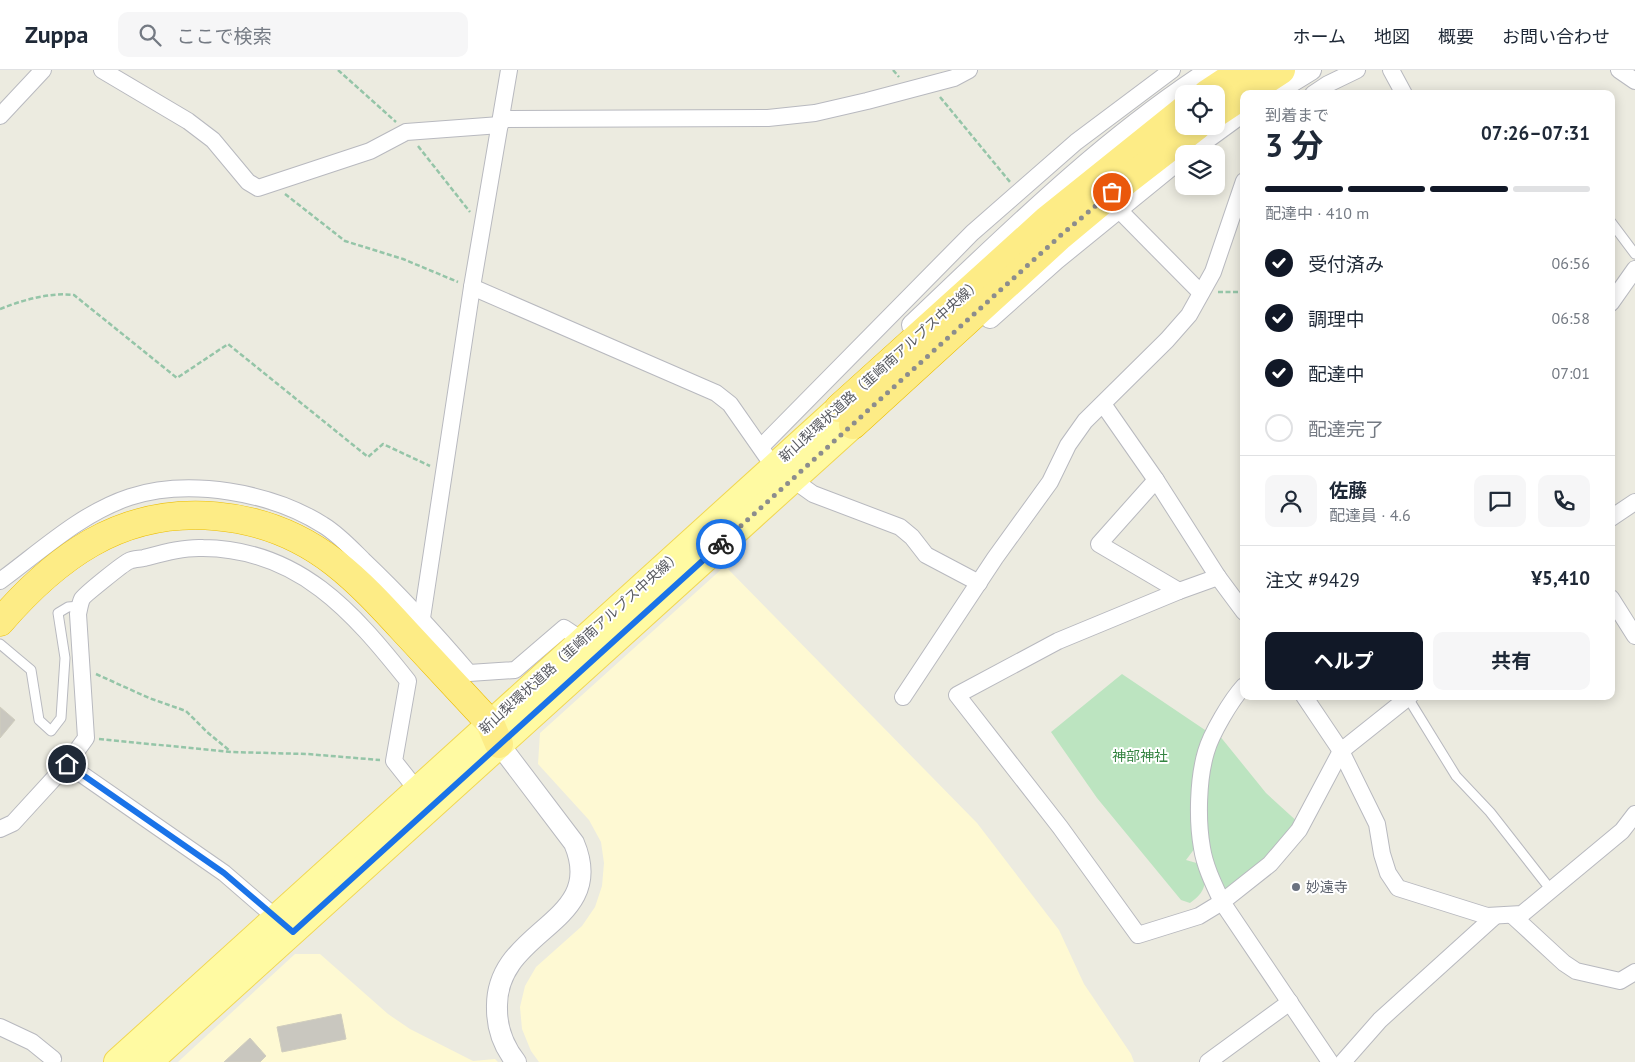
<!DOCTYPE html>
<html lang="ja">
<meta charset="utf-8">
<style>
:root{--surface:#fff;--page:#f6f6f7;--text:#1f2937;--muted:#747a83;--line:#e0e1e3;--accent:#111827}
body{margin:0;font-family:"PT Sans","Noto Sans JP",sans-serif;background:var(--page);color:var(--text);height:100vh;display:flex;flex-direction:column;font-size:19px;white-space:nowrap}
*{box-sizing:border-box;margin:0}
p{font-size:16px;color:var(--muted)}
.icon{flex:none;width:28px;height:28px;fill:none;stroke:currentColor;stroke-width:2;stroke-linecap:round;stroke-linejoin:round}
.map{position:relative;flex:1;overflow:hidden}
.side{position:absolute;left:1240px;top:20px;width:375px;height:610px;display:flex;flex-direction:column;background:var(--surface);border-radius:10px;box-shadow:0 2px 12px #0003}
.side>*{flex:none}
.tools{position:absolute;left:1175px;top:15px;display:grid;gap:10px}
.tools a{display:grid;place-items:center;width:50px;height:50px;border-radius:10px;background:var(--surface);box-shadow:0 2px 12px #0003;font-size:25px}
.pin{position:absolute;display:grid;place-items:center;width:42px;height:42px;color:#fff;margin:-21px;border:2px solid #fff;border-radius:50%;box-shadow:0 1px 5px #0007}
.courier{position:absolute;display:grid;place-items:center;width:50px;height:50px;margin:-25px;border:4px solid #1a73e8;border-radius:50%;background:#fff;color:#222;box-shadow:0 1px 6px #0007}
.head em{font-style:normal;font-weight:700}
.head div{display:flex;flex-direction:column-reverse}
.head{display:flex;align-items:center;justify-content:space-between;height:85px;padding:0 25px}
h1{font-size:32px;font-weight:700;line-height:38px}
.bar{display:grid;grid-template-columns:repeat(4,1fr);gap:8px 5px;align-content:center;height:60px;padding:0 25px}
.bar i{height:6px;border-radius:4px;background:var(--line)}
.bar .on{background:var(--accent)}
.bar p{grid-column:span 4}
.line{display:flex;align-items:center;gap:12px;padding:0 25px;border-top:1px solid var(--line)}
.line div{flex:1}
.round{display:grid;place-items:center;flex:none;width:52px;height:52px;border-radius:10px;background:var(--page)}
ol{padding:0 25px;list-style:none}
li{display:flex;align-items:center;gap:15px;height:55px}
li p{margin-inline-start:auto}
li .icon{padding:5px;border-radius:50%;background:var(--accent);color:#fff;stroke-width:4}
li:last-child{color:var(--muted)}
li i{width:28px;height:28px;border:2px solid var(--line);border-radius:50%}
.action{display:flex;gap:10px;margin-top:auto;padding:10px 25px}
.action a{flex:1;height:58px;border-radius:10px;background:var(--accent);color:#fff;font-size:20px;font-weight:700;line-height:58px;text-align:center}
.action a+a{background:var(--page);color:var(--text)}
header{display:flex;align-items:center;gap:30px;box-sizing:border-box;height:70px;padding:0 25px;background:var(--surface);border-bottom:1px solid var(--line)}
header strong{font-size:24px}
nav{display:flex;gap:28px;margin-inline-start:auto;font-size:18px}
.search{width:350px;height:45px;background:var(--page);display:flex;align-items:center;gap:12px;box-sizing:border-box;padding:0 18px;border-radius:10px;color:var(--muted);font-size:19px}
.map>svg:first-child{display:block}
.commercial{fill:#fef9d3}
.green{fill:#bce4c0}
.building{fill:#c9c7bf;stroke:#d0cdbe}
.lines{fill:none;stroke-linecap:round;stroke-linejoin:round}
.service-casing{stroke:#b8b9bf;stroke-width:11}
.minor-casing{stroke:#b8b9bf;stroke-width:18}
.tertiary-casing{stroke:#b8b9bf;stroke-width:22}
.primary-casing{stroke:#f1d754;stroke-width:28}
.motorway-casing{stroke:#ebbd00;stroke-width:29}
.path{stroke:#95c5a8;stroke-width:2.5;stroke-dasharray:5 2.5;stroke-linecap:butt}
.service{stroke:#fff;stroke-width:9}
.minor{stroke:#fff;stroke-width:16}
.tertiary{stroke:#fff;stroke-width:20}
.primary{stroke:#fffaa2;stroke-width:26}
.motorway{stroke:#fdec86;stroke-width:28}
.done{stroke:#8c8d8d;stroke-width:5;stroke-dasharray:0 9}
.route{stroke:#1a73e8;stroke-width:6}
.worship-dot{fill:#6b7280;stroke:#fff;stroke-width:2}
.labels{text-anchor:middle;stroke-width:4;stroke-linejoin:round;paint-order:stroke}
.street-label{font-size:14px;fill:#595b61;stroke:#fff}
.park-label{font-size:14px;fill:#348441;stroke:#fff}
.worship-label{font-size:14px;fill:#5b616d;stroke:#fff;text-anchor:start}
</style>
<header>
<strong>Zuppa</strong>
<div class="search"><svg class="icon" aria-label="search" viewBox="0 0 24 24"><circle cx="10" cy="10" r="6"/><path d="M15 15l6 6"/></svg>ここで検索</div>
<nav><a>ホーム</a><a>地図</a><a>概要</a><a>お問い合わせ</a></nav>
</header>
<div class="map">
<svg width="1635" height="992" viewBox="0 0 1635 992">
<rect width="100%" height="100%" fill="#ecebe0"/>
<!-- commercial -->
<g class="commercial">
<path d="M725,496L977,753L1059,860L1084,914L1131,984L1134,992H539L531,981L522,959L520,937L525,916L536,897L582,856L595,837L602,816L604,793L601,772L589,750L538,694L540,663Z"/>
<path d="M295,884H320L388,944L410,959L473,991L495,989L498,992H178Z"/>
</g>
<!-- green -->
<path class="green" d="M1122,604L1208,662C1196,696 1189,743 1195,778L1186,790L1207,796C1200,773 1195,700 1207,680C1210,675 1215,670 1219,665L1266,723L1301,755L1270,794L1222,832L1207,797C1204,815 1207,821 1190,833L1181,830L1097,728L1051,662Z"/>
<!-- building -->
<g class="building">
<path d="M0,637L15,650L0,668Z"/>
<path d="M341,944L346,969L282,982L277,957Z"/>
<path d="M250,968L266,986L260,992H224Z"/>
</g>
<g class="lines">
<!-- service casing -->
<g class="service-casing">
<g id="service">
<path d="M1611,152L1635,184"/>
<path d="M0,574L31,600L39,650L51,661L61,648L65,588L58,543L68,537L80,536"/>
<path d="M1408,628L1456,706L1490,742L1551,820"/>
</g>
</g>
<!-- minor casing -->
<g class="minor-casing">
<g id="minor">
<path d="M102,0L188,51L213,70L248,112L258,118L370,81L406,62L500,55"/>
<path d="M1391,0L1404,24"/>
<path d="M1619,0L1635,11"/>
<path d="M1313,24L1328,14L1357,0"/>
<path d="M0,46L43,0"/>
<path d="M501,49L768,48L815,43L867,31L954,8L969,0"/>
<path d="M1117,138L1201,223"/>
<path d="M472,217L716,323L730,334L767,387"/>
<path d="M1611,233L1635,199"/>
<path d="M1103,334L1156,410L1218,507L1244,542"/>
<path d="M761,377L972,163L1076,72L1172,0"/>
<path d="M1156,410L1099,474L1179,521"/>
<path d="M799,414L813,424L900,457L912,467L926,485L979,513"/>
<path d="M1611,448L1635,432"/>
<path d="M1218,507L1179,521L1058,571L957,625L1060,757L1138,865L1199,846L1222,832L1270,794L1299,760L1341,681L1410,626"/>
<path d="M0,511C41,481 81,443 130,427C189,408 271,422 323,455C338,464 351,478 363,490C401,526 435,563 469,603L515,600L564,558L582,570"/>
<path d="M1611,528L1635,566"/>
<path d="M422,548L472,217L509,0"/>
<path d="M1244,616C1231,630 1211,664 1206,682C1198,709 1197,750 1202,778C1205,797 1214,815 1222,832L1330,992"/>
<path d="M1304,626L1341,681L1377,754L1382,784L1388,803L1398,818L1487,846L1522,844L1622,761L1635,744"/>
<path d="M903,627L995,488L1050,412L1068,375L1085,351L1167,270L1189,245L1213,202L1244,111"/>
<path d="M67,694L224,803L282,853"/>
<path d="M0,759L13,753L67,694L86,668L78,544C79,540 80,533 82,529C84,525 124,493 129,491C133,489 139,489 144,488C163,483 184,477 203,478C299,479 353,542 408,611L394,691L417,720"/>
<path d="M1513,846L1564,893L1576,901L1620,911L1635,902"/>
<path d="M0,957L32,972L53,989L52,992"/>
<path d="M1208,992L1290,932"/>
<path d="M1343,992L1380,950L1495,846"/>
</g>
</g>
<!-- tertiary casing -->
<g class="tertiary-casing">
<g id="tertiary">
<path d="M1272,24L1311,0"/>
<path d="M1185,84L1244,41"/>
<path d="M990,248L1055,190L1184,85"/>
<path d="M912,255C1007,165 1101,71 1211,0"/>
<path d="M499,674L574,773C609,855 494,858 497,939C497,959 504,977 516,992"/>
</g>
</g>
<!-- primary casing -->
<g class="primary-casing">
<g id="primary">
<path d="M117,992L839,338"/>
<path d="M149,992L853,355"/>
</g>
</g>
<!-- motorway casing -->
<g class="motorway-casing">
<g id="motorway">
<path d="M1207,24L1243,0"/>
<path d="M1216,43L1281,0"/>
<path d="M839,338L1047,150L1184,40"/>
<path d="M853,355L1060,166L1126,111L1197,56"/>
<path d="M0,552C26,522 56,493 91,473C168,429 266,439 335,493C363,515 386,541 410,567C437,596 463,624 490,653L499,674"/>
</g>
</g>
<!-- path -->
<g class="path">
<path d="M338,0L396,52"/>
<path d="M893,0L899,7"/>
<path d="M940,27L1010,112"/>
<path d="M418,76L470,142"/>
<path d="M285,124L345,171L403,189L458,212"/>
<path d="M1218,222H1244"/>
<path d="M0,239C23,230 50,222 74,225L177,308L228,274L368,387L383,374L430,396"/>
<path d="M96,604L149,628L186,641L207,662L230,681"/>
<path d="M99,669L231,682L307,684L380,690"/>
</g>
<!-- service -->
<use href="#service" class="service"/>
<!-- minor -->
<use href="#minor" class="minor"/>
<!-- tertiary -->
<use href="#tertiary" class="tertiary"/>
<!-- primary -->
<use href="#primary" class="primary"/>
<!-- motorway -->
<use href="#motorway" class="motorway"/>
</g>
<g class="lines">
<!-- done -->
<path class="done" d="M721,474L1060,166L1112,122"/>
<!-- route -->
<path class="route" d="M67,694L224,803L293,862L721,474"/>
</g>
<!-- markers -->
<circle class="worship-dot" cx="1296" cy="817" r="5"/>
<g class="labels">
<!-- street labels -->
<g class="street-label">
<text transform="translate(880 300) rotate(-42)" y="5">新山梨環状道路（韮崎南アルプス中央線）</text>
<text transform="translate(580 572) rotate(-42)" y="5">新山梨環状道路（韮崎南アルプス中央線）</text>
</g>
<!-- park labels -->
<g class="park-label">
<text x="1140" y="691">神部神社</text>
</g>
<!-- worship labels -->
<g class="worship-label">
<text x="1306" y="822">妙遠寺</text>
</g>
</g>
</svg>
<div class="tools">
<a><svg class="icon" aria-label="locate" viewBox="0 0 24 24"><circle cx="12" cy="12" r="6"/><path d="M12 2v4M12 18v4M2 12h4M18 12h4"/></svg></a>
<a><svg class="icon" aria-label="layers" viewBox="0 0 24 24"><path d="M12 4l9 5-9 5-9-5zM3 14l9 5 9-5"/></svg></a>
</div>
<div class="pin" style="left:1112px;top:122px;background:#ea580c"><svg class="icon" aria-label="bag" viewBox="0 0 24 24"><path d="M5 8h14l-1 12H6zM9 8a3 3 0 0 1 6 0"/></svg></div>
<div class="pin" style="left:67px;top:694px;background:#1f2937"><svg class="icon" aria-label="home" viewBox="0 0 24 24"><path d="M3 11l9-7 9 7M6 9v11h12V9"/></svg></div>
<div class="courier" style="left:721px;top:474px"><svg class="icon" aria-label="bike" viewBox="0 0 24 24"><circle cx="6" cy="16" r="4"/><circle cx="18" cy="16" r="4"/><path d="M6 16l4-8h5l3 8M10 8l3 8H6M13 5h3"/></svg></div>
<section class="side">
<div class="head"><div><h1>3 分</h1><p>到着まで</p></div><em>07:26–07:31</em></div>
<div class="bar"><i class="on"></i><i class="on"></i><i class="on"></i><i></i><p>配達中 · 410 m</p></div>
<ol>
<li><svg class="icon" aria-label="check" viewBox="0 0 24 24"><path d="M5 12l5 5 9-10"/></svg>受付済み<p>06:56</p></li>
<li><svg class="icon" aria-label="check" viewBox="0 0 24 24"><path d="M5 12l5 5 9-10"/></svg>調理中<p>06:58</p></li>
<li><svg class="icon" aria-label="check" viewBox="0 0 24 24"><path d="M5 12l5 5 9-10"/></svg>配達中<p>07:01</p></li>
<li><i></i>配達完了</li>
</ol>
<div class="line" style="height:90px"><a class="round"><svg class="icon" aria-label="person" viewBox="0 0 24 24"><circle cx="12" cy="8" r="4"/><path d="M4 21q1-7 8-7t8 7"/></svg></a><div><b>佐藤</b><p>配達員 · 4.6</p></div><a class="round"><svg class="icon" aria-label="chat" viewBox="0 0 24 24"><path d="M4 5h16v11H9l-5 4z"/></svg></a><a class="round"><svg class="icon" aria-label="phone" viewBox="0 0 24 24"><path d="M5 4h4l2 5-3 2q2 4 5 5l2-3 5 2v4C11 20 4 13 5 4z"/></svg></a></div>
<div class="line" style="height:65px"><div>注文 #9429</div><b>¥5,410</b></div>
<div class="action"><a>ヘルプ</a><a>共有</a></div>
</section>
</div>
